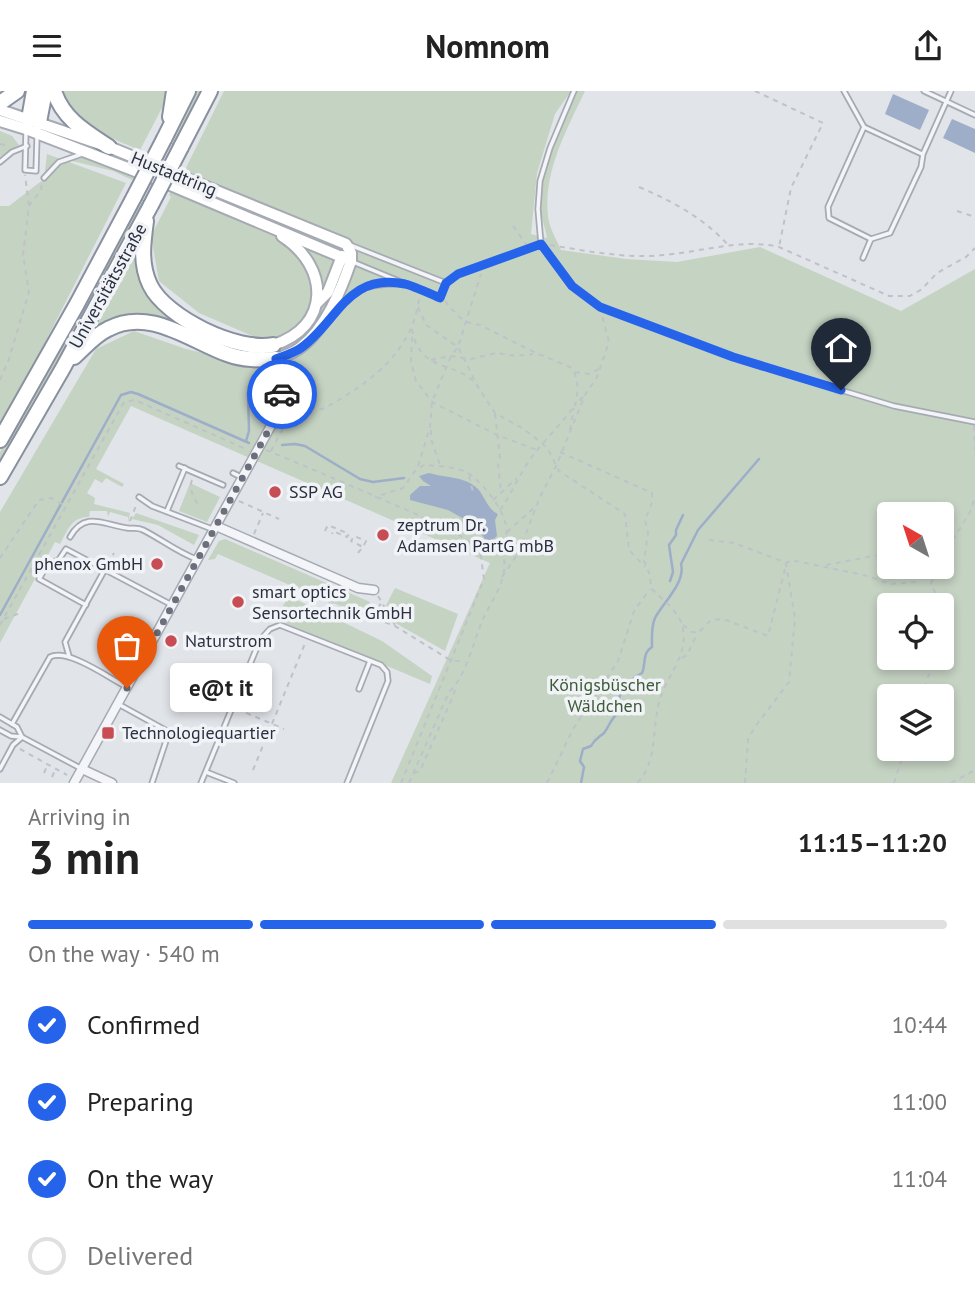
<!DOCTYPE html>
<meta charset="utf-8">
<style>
:root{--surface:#fff;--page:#f2f2f2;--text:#222;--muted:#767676;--line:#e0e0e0;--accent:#2563eb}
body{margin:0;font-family:"PT Sans",sans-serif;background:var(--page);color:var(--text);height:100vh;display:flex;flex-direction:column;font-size:26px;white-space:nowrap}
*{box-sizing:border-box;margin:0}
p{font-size:23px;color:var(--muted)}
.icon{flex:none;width:38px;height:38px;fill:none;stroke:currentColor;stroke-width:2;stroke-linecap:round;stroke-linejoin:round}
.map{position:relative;height:692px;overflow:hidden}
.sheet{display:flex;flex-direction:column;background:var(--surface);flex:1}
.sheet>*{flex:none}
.needle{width:46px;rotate:321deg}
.tools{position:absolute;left:877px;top:411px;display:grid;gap:14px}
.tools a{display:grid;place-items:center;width:77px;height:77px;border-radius:7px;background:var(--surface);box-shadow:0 4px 10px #0003;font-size:35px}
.pin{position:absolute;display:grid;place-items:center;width:60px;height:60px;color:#fff;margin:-72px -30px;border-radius:50% 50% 50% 0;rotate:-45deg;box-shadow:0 0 7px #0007}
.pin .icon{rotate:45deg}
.courier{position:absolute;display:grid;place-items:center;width:70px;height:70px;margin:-35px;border:5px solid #2563eb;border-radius:50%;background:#fff;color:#222;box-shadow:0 2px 9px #0007}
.bubble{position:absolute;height:49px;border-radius:7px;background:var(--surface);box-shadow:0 4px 10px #0003;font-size:23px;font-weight:800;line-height:49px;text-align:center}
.head em{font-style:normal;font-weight:800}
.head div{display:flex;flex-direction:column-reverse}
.head{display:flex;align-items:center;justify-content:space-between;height:119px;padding:0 28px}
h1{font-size:46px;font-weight:800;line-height:52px}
.bar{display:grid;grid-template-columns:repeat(4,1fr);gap:10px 7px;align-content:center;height:84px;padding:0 28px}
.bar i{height:9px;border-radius:5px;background:var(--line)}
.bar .selected{background:var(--accent)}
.bar p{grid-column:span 4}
ol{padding:0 28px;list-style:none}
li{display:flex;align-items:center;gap:21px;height:77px}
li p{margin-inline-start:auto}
li .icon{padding:7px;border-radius:50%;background:var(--accent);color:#fff;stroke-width:4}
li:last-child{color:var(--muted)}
li i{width:38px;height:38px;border:4px solid var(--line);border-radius:50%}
header{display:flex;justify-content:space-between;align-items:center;height:91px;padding:0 28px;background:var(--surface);font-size:32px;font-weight:800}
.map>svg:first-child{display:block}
.green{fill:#c5d3c3;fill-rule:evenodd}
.water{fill:#9eaec8}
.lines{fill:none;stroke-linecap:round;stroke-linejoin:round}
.stream{stroke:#9eaec8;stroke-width:2.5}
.lane-casing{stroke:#a6aab3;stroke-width:7}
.street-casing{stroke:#a6aab3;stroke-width:11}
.secondary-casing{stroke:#a6aab3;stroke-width:14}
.highway-casing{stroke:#89909f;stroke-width:18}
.path{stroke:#bfc2c8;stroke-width:2;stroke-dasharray:5 5;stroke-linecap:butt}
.lane{stroke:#f4f5f8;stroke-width:3.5}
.street{stroke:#f4f5f8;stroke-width:8}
.secondary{stroke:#fff;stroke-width:10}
.highway{stroke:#fff;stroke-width:14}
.highway-bridge-casing{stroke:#89909f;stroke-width:18;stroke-linecap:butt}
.highway-bridge{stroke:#fff;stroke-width:14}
.done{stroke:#6a6f7b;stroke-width:7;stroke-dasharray:0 12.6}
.route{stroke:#2563eb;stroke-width:9}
.poi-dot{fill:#c84c53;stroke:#f1f3f7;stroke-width:2.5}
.labels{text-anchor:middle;stroke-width:7;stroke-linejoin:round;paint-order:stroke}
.street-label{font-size:18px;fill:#2a3040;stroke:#f1f3f7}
.poi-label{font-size:18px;fill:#2a3040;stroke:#f1f3f7;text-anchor:start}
.park-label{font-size:18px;fill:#3c5b38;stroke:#f1f3f7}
</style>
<header><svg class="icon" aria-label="menu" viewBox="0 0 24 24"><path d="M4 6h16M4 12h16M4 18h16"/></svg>Nomnom<svg class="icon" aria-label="share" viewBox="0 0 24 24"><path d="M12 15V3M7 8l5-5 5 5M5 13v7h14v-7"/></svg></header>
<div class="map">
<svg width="975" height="692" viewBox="0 0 975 692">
<rect width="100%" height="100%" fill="#e1e4e9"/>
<!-- green -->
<g class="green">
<path d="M62,0H165V11L140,59C110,47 74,33 62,0Z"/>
<path d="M196,0H202L175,54L170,52Z"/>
<path d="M224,0H571L555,23L537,82L531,143L547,147C546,139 542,130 541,121C538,80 560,36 577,0H585C567,38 543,81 548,125C549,137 557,149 561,159L626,168L677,171L760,156L901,220L975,178V692H391L490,472L131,315L96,378L124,393L122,396L106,387L102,392L95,388L87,402L95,407L94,413L130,422L128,432V426L110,421L108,426L107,420H90L89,426C72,425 67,440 60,453L55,451L0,552V421L96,258L134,240L186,258L263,276L260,264L231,258L170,231L91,241L137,155L147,199L240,259L260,261L257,247L199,222L159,190L151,145L171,106L169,104L172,98L175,99ZM889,424H942V476H889ZM889,514H942V567H889ZM889,606H942V658H889Z"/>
<path d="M0,40L12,45L19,54L0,66Z"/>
<path d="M47,63L126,92L26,289L0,333V115H9L44,88Z"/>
<path d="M78,66L96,70L135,84L132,89L113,80L68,69Z"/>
<path d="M141,108L146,110L70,252L0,375V361L65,249Z"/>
<path d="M190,392L220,406L207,431L179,420Z"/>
<path d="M136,422L199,444L194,454L158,434L132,428Z"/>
<path d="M225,448L370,511L366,524L292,497V495L218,463L215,468L208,469L219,450Z"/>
<path d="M395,497L458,523L445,560L381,524Z"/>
<path d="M289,505L382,550L432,585L430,593L275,528Z"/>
</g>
<!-- water -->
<g class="water">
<path d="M893,3L929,19L920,39L885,23Z"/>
<path d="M952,28L975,38V62L943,47Z"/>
<path d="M429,382C445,387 464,385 477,397C485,405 487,418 498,423L495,429L497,445L493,449H486L473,433L448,419L410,409V404L420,395H431L423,390L419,385Z"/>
</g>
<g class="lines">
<!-- stream -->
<g class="stream">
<path d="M246,350L249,340L248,301"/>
<path d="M282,354L295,353L305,355L360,388L373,391L404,387"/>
<path d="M670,490L673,481L669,454L676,444V439L683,424"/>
<path d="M0,524L121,304L131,301L138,303L249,352"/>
<path d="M581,692L584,676L580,670L583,658L591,655C595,648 598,647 604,642C609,636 610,629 617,623C618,601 622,593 642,582C646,573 642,562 652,556C652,546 651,536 655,527C663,512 686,491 681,473L698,439L759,368"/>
</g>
<!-- lane casing -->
<g class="lane-casing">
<g id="lane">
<path d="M574,0L550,57L540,90L538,118L541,153L572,195L600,216L733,266L814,291L894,315L975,331"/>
<path d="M844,0L864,36L828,116L829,127L871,148L890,142L921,76L923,63L951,0"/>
<path d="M924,0L975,24"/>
<path d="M864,36L922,63"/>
<path d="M26,40L25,79L36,80L37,46"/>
<path d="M0,71L12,61L27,55"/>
<path d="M44,87L59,71L82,63"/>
<path d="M350,154L446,192"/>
<path d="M863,167L871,148"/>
<path d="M353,171L440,207L446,192"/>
<path d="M446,192L458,183L541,153"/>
<path d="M335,219C358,195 372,192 405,193"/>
<path d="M179,375L223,394"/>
<path d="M233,382L241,386"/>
<path d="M139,406L152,415L212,438"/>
<path d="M167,420L185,377"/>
<path d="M70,446C85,419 104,434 127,437C134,438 137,436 143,439C161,448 177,461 196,468"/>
<path d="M86,514L39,488L49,471L58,470L66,458L170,513"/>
<path d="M69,565L65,551L104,480"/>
<path d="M359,598L370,570"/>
<path d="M120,614L169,641L152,692"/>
<path d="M0,626L12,633"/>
<path d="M0,639L11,645L22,646L82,678"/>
<path d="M22,646L17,636L12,633L50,566C68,557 109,587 127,596"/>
<path d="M0,678L13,654L21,647"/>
<path d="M206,681L234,692"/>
<path d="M201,692L260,549L270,538L280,534L381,574L387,581L388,590L347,692"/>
</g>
</g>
<!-- street casing -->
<g class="street-casing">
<g id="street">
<path d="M216,435L358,497L374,499"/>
<path d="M82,678L112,692"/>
<path d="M74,692L278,322C284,301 280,286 275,266"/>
</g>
</g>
<!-- secondary casing -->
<g class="secondary-casing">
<g id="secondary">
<path d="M0,19L109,56L346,153L351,162V170C341,199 326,237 301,256C294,262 284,265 276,268"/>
<path d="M0,30L26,38L156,88L351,170"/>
<path d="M317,212L328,201L342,165"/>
<path d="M273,254C331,236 330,176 282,145"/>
</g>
</g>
<!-- highway casing -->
<g class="highway-casing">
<g id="highway">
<path d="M54,0C63,28 86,41 109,56"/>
<path d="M0,12L17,0"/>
<path d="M170,26L174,0"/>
<path d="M29,28L34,0"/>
<path d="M39,31L45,0"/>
<path d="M164,48L188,0"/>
<path d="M181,56L210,0"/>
<path d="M146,130C143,152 140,173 150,194C166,227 238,261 273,254"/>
<path d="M74,266C85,256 95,244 108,238C149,216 189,249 227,263C243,269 259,269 276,268"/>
<path d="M0,349L77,213L134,106"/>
<path d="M0,386L63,277L151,114"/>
</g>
</g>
<!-- path -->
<g class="path">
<path d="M755,0L823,32L791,97L779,156"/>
<path d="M0,53L9,55"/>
<path d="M639,96C674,111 704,127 730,156"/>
<path d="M29,115L41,99L42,93"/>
<path d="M957,120L975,126"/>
<path d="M513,135L526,153"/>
<path d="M550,154C587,160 626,168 663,164C701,161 742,147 779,156L889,205H910L922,198L937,182L966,166L975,157"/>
<path d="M445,210L457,224L466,231L480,234L536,262L570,276C580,287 578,301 575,314L584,305"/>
<path d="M418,216L426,234L458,256L478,296L495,322L522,337L542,352L550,362L559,380L625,423L629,459L645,476"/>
<path d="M412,238C419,282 456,270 475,292"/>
<path d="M412,246L411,271L416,290L432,311L497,344L537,359"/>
<path d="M431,269L451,265L471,268L496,262L516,265L533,263"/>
<path d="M575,281L590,283L599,278"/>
<path d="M0,289L9,268L29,201L23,164L29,115L25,84"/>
<path d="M495,323L500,366L498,373L501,402"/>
<path d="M974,335L975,359"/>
<path d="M431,339V348L440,374"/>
<path d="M570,339L574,317"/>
<path d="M266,359C327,384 388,411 448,437C463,444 483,468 500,455C522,437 483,390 466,381C453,375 437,375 424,374L415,380L403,397L375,406"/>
<path d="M271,360C279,346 287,324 304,318C311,316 318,320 325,317C360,297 394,275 411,237C416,227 417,216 420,206"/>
<path d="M560,361L652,402V411L645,429L648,442L644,470L650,484L651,497C661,508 678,519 682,534C690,561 669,582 661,605C651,632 659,672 637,692"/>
<path d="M418,375L430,336L432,311L451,265L458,256L481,183"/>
<path d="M469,385L473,401"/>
<path d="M192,389C189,396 193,408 198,413"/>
<path d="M493,409L517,387"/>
<path d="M239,410L279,428"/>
<path d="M500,419C511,404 518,386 529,370C543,350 561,334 575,314"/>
<path d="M130,430L137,412"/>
<path d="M325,440L328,434L349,443L347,446L333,440L332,443"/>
<path d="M507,441L536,415"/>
<path d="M254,443L263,422"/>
<path d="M709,449L734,452L787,472L791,469L868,485L890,493L916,491L936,476"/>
<path d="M942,452L950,449"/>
<path d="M358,462C361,458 364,455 366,450L354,445L351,450L363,456"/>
<path d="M942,466L970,421L975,406"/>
<path d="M0,467L39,409L51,407L64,414"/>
<path d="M108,473L114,462"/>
<path d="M826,474L889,462"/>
<path d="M936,479L931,493C942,517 966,543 942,566"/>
<path d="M502,486L519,461L539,408L557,373L585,304L597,286L609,251L602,224"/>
<path d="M284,505L291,498L300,500L361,525L374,527L395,535L450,569L465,571"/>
<path d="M378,505L395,534"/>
<path d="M374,526L381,512"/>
<path d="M4,528L23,521"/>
<path d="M0,534L124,311L135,309L248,359"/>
<path d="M683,534L692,541L698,542L711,529L723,528L768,545L785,478"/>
<path d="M682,567L687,564L697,543"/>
<path d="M921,606L933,572L940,567"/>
<path d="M237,618L284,638"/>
<path d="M175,638L197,650"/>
<path d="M20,658L67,684"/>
<path d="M253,679L306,550"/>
<path d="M44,682L47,675"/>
<path d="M414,682L420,680L454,603L455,598"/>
<path d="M52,686L55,679"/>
<path d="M401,692L484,488L480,459"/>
<path d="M409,692L449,601C468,583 473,549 484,526C491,511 502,496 504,480C505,471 503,461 504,452"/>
<path d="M547,692L573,638L618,570L634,520L650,498"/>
<path d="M745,692L748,649L754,637L789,591L795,527L786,473"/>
<path d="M894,692L905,658"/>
<path d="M951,692L975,679"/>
</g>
<!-- lane -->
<use href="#lane" class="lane"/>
<!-- street -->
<use href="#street" class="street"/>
<!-- secondary -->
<use href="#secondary" class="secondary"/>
<!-- highway -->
<use href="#highway" class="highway"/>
<!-- highway-bridge casing -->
<g class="highway-bridge-casing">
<g id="highway-bridge">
<path d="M134,106L164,48"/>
<path d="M151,114L181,56"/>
</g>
</g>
<!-- highway-bridge -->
<use href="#highway-bridge" class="highway-bridge"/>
</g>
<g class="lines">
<!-- done -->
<path class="done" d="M127,597L272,333L278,321L282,303"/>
<!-- route -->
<path class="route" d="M282,303V292L276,268C284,265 294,262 301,257C338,231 347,181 405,193C416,196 429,202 440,207L446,192L458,183L541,153L572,195L600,216L733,266L841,299"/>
</g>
<!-- markers -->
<g class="poi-dot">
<circle cx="275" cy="401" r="7"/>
<circle cx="383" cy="444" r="7"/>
<circle cx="157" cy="473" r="7"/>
<circle cx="238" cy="511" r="7"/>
<circle cx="171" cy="550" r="7"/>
<rect x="101" y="635" width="14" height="14" rx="3.5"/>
</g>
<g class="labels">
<!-- street labels -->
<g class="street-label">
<text transform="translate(174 83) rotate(22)" y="6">Hustadtring</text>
<text transform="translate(108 195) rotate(-61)" y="6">Universitätsstraße</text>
</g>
<!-- poi labels -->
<g class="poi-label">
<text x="289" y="407">SSP AG</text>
<text x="397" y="440">zeptrum Dr.<tspan x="397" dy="21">Adamsen PartG mbB</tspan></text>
<text x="143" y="479" text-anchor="end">phenox GmbH</text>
<text x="252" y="507">smart optics<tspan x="252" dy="21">Sensortechnik GmbH</tspan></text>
<text x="185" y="556">Naturstrom</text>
<text x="122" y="648">Technologiequartier</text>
</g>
<!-- park labels -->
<g class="park-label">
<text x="605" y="600">Königsbüscher<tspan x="605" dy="21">Wäldchen</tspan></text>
</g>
</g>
</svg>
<div class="tools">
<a><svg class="needle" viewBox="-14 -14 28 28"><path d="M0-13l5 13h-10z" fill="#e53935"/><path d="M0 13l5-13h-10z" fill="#767676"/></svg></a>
<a><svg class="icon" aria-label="locate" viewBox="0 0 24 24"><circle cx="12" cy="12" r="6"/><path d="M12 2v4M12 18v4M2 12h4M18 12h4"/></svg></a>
<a><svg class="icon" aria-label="layers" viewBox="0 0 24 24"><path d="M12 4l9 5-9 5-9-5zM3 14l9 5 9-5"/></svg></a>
</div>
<div class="pin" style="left:127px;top:597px;background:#ea580c"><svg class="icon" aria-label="bag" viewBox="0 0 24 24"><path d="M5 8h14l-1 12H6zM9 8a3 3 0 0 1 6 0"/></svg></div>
<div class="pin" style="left:841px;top:299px;background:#1f2937"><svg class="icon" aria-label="home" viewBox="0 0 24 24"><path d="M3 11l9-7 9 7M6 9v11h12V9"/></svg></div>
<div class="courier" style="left:282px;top:303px"><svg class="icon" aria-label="car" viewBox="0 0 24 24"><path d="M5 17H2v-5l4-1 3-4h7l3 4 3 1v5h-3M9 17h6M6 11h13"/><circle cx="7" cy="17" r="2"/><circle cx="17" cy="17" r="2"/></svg></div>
<div class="bubble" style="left:170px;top:572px;width:102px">e@t it</div>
</div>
<section class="sheet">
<div class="head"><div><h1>3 min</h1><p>Arriving in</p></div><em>11:15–11:20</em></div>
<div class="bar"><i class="selected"></i><i class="selected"></i><i class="selected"></i><i></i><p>On the way · 540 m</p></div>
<ol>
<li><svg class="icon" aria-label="check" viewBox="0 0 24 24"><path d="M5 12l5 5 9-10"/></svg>Confirmed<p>10:44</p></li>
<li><svg class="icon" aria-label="check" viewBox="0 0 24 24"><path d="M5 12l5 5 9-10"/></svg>Preparing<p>11:00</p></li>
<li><svg class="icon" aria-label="check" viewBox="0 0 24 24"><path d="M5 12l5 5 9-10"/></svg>On the way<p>11:04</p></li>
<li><i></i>Delivered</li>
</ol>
</section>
